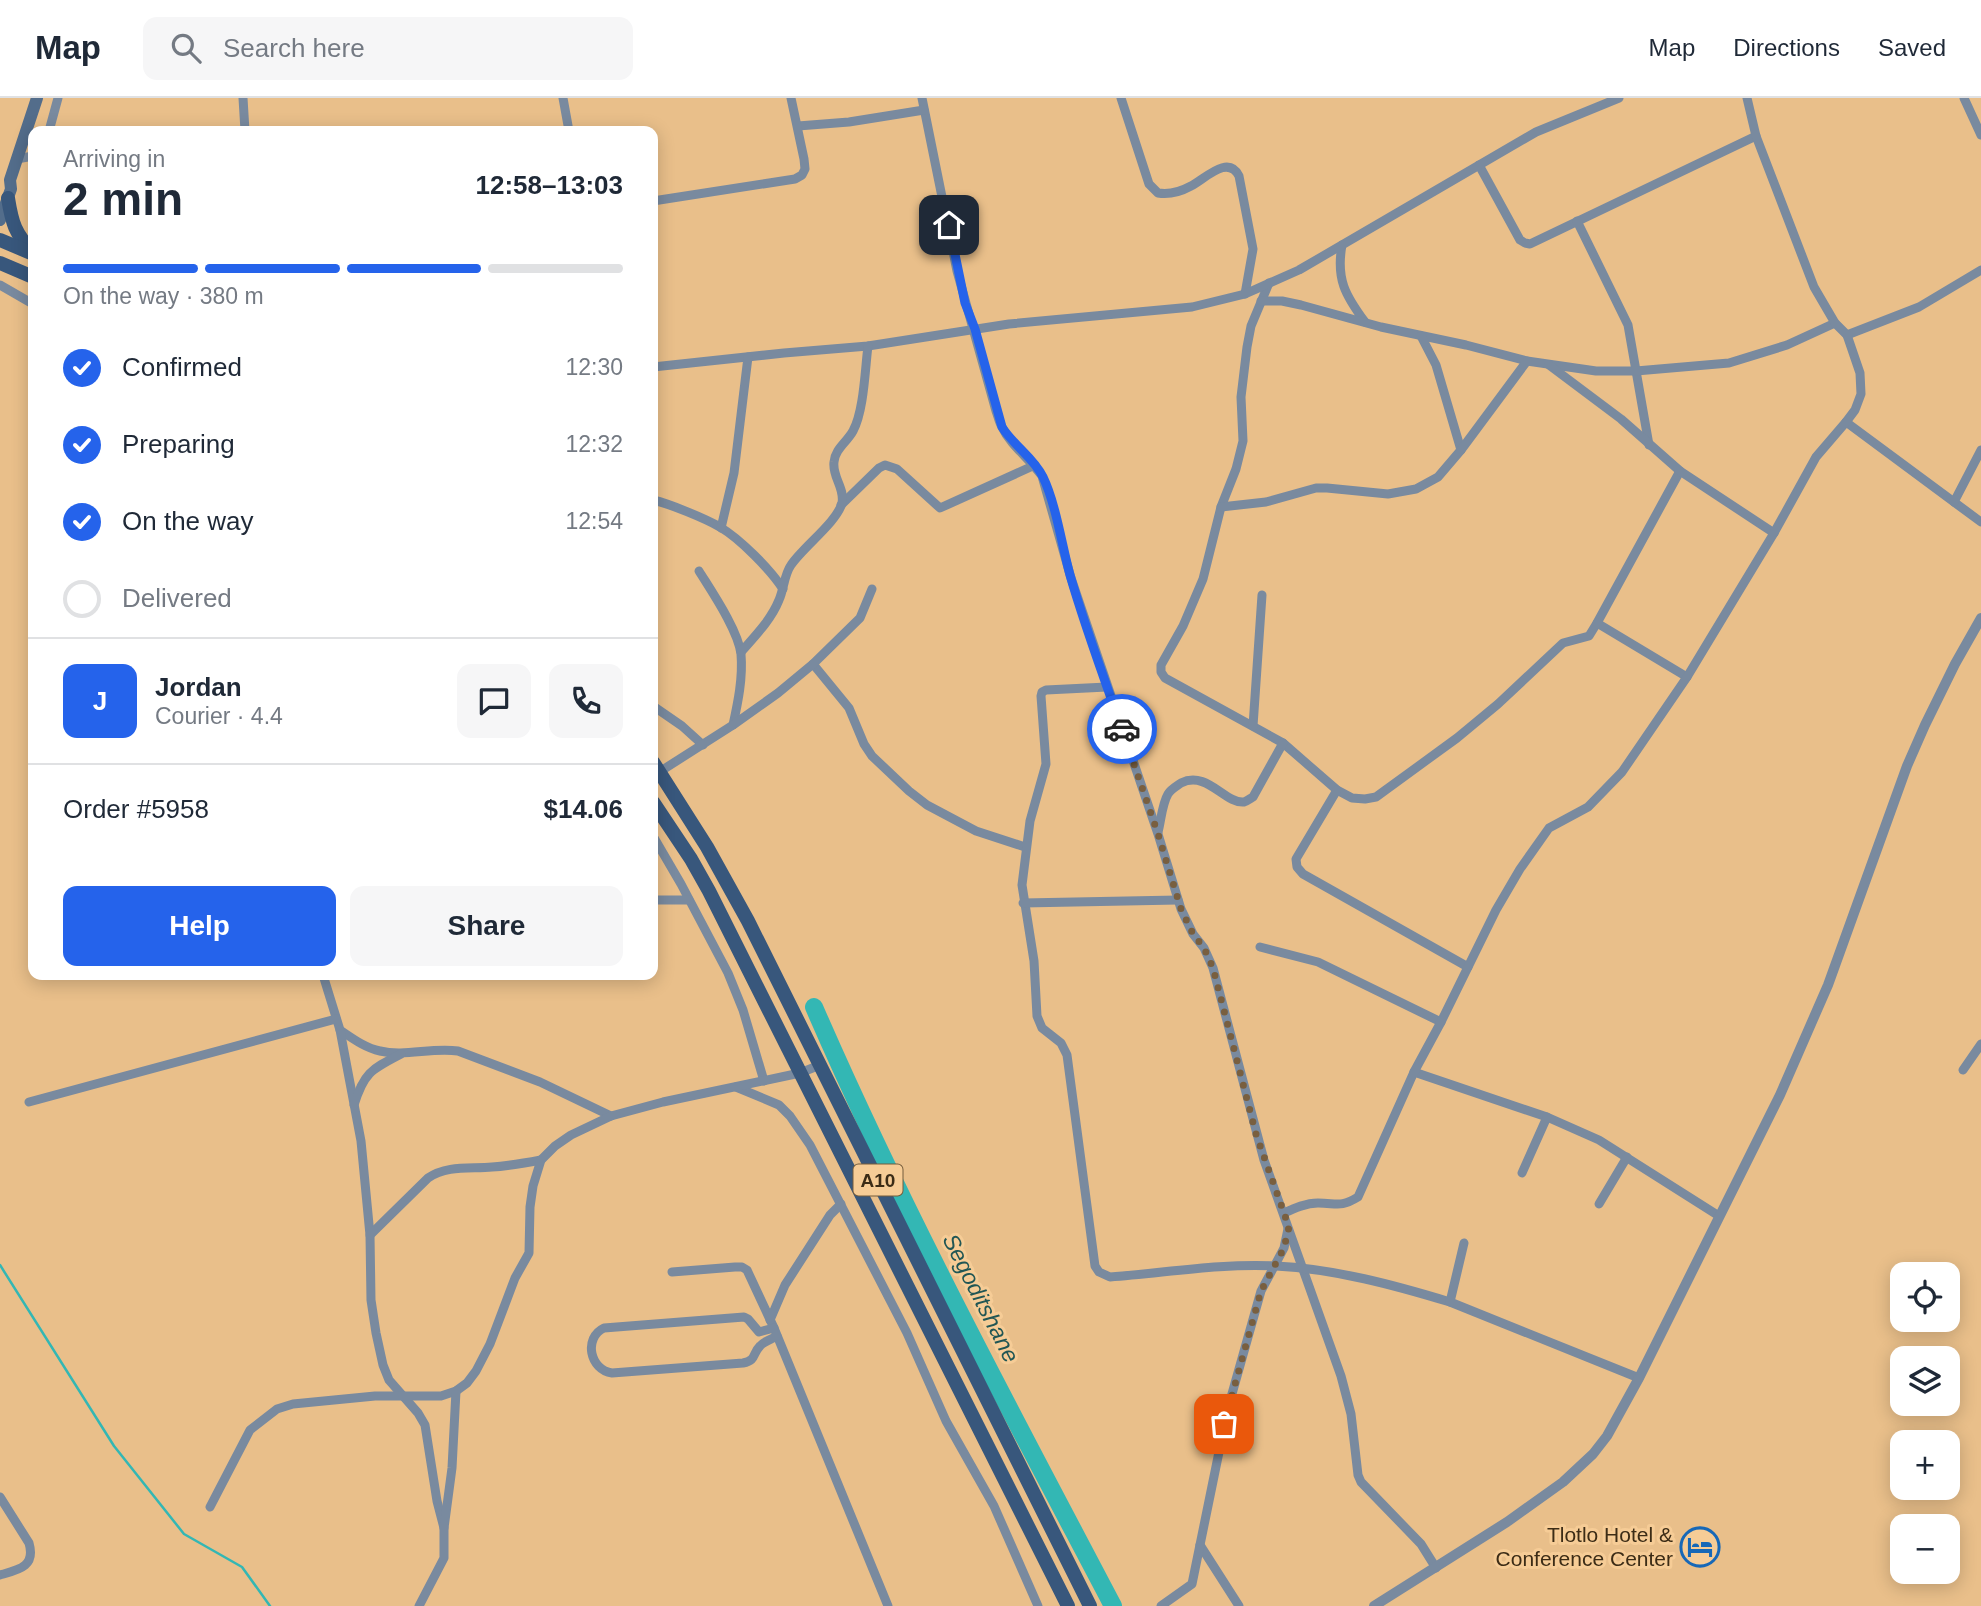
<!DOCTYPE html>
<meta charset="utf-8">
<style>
:root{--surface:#fff;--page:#f6f6f7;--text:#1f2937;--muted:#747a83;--line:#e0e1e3;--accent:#2563eb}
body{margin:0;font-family:Helvetica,sans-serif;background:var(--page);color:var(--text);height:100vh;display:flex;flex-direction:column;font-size:26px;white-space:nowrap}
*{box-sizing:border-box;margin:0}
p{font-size:23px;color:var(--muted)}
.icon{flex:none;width:38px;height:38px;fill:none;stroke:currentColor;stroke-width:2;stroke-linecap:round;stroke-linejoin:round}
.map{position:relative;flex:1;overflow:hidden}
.side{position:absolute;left:28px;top:28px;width:630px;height:854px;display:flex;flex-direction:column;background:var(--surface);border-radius:14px;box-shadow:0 4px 18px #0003}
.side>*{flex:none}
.fabs{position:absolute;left:1890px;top:1164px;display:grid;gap:14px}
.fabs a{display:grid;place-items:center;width:70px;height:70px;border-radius:14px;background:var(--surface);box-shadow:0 4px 18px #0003;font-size:35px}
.pin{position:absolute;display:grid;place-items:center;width:60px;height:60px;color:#fff;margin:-30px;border-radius:14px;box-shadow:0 4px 10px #0006}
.courier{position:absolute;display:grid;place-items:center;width:70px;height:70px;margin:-35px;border:5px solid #2563eb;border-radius:50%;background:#fff;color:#222;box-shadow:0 2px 9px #0007}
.head em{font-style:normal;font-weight:800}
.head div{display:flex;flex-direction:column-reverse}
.head{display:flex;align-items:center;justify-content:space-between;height:119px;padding:0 35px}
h1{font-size:46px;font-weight:800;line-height:52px}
.bar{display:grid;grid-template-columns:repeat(4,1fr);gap:10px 7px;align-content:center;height:84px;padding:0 35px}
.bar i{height:9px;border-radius:5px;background:var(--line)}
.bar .active{background:var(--accent)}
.bar p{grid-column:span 4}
.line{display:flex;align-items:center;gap:18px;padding:0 35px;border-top:2px solid var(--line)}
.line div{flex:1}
.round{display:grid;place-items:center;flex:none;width:74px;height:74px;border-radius:14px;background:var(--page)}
ol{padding:0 35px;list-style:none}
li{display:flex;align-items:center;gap:21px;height:77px}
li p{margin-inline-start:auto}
li .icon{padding:7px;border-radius:50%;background:var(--accent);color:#fff;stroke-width:4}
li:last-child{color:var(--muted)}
li i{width:38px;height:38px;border:4px solid var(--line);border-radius:50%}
.primary-button{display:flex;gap:14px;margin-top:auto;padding:14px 35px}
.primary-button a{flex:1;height:80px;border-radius:14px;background:var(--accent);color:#fff;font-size:28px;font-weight:800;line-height:80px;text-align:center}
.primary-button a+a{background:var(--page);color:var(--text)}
header{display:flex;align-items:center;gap:42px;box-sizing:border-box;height:98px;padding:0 35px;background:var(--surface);border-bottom:2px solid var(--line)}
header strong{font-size:33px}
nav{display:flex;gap:38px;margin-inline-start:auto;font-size:24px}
.search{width:490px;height:63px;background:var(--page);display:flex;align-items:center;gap:18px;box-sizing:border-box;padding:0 24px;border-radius:14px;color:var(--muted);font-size:26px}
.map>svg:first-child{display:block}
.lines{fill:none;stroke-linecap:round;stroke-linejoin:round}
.stream{stroke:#33b7b4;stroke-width:2.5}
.river{stroke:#33b7b4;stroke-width:18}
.minor{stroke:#798a9f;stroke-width:9}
.tertiary{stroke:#798a9f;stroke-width:10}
.secondary{stroke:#536d8b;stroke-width:12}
.primary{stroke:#38577c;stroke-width:14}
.done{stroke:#795f3f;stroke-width:7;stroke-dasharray:0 12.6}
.route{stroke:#2563eb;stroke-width:9}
.labels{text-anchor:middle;stroke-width:6;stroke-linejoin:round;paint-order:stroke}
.shield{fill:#f6cc96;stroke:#745c3c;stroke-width:2}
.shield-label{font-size:19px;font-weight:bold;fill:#3c2c16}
.poi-label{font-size:21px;fill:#3c2c16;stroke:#f6cc96;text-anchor:end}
.water-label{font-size:23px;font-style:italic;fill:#215654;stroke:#f6cc96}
</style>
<header>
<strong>Map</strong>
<div class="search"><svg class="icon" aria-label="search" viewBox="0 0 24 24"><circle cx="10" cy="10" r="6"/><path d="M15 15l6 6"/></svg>Search here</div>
<nav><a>Map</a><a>Directions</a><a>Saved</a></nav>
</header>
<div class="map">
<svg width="1981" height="1508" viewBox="0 0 1981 1508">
<rect width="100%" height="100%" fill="#e9bf8a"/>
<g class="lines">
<!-- stream -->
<path class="stream" d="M0,1167L114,1348L184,1436L242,1469L270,1508"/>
<!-- river -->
<path class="river" d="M814,909C903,1114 1009,1310 1113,1508"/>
<!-- minor -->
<g class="minor">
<path d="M243,0L245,33"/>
<path d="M563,0L569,33"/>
<path d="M922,0L957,173L996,313C998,318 999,324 1002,329C1011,348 1030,361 1042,378L1071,480L1158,736L1181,811L1193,836L1204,850L1213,870L1264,1062L1341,1278L1351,1316L1358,1377L1361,1384L1421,1446L1436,1470"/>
<path d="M1121,0L1149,86L1158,95C1170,97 1180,94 1191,88C1205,81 1228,56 1239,78L1253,151L1245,196"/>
<path d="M1964,0L1981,37"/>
<path d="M798,28L849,24L924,12"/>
<path d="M49,33L58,0"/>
<path d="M17,61L33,58"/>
<path d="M1479,67L1520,142L1525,145L1530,146L1756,38"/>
<path d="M653,103L795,81L802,77L805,71L804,61L791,0"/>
<path d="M1577,123L1628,227L1649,347"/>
<path d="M1342,147C1336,181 1345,197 1365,224"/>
<path d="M1269,185L1251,228L1247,249L1241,299L1243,343L1236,371L1221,409L1203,481L1183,528L1161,567V574L1165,580L1283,645L1337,692L1352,700L1365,701L1376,699L1457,640L1498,606L1563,545L1589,538L1597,525L1680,373"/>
<path d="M0,187L33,206"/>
<path d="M1261,203H1282L1301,207L1381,229L1466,247L1527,263L1596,273H1636L1729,265L1787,247L1835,225"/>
<path d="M1847,237L1919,209L1981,172"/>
<path d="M1421,238L1436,267L1461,352"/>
<path d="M1549,267L1621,321L1680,373L1774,435"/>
<path d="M653,269L784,255L868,248L1009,226L1192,209L1245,196L1299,172L1536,34L1619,0"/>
<path d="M1846,324L1981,424"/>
<path d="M653,402C670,406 704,420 720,429C740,441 770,471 783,491"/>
<path d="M1954,404L1981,352"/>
<path d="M841,407L879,370L885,367L897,371L940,410L1035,367"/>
<path d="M1221,409L1266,404L1316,390H1327L1388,396L1416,391L1438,379L1461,352L1527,263"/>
<path d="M721,430L734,375L748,259"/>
<path d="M699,473C712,494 738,532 741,556C743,580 738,604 733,627"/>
<path d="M1597,525L1687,579"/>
<path d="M741,554C755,538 771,522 779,502C784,491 784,477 791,467C803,449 837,424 842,405C845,390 832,379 834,364C835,351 847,344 853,333C864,313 865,271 868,248"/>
<path d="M813,566L849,610L864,646L872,658L909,693L927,707L976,733L1025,749"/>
<path d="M1107,589L1046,592L1042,594L1041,598L1046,666L1030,723L1022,787L1034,863L1037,918L1042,930L1061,945L1067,957L1095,1168L1099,1174L1110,1179C1165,1175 1221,1165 1276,1168C1335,1171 1394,1187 1450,1204"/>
<path d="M653,608L682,628L703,647"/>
<path d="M1253,628L1262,497"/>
<path d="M653,678L733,627L778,595L813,566L860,520L872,491"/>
<path d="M1337,692L1296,761L1297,769L1303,776L1468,869"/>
<path d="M1158,734C1161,723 1162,706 1168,696C1171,691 1177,688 1181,685C1207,672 1225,706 1244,704C1247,703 1251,700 1253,699L1283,645"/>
<path d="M653,738L681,786L728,875L743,912L764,983"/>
<path d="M653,802H689"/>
<path d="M1023,805L1178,802"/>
<path d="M1260,849L1318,864L1441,924"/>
<path d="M323,877L340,932C352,940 365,950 380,953C405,959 432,949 458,953L540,984L611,1018"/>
<path d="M340,932L361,1043L370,1137L371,1202L376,1235L383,1267L389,1282L418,1315L425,1327L437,1403L444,1430"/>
<path d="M1963,972L1981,946"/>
<path d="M1414,974L1547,1019L1599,1042L1719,1118"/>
<path d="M736,989L779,1007L790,1018L810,1047L907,1235L946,1323L994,1408L1038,1508"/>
<path d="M29,1004L336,921"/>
<path d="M354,1007C364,974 372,971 401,956"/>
<path d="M1522,1075L1547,1019"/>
<path d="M1599,1106L1627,1059"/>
<path d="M1284,1115C1295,1110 1306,1105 1318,1105C1337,1105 1340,1110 1358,1099L1414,974L1441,924L1496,812L1520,771L1549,730L1588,709L1622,674L1687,579L1774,435L1816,359L1846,324L1855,312L1861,296L1860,275L1847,237L1835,225L1814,189L1756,38L1747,0"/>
<path d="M370,1137L428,1080C447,1067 470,1071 492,1069C508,1068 525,1065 541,1062"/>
<path d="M1464,1145L1450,1204L1639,1280"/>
<path d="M672,1174L735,1169H742L747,1172L774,1230L888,1508"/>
<path d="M770,1222L785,1187L830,1117L841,1106"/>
<path d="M774,1230L759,1234L748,1221L744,1219L604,1230C583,1240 590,1272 612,1275L743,1265C757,1262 752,1256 760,1248C764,1243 772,1241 777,1238"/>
<path d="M0,1399L29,1445C36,1469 18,1472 0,1477"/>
<path d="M210,1409L250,1332L277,1311L293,1306L375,1298H441L456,1293L467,1285L476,1273L490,1246L515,1180L529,1155L530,1109L533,1088L541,1062L555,1048L571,1037L611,1018L663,1004L800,975L820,967"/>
<path d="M1200,1447L1239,1508"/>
<path d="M419,1508L444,1460V1430L452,1370L456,1293"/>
<path d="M1161,1508L1192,1486L1228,1310L1261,1193L1284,1150L1288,1131"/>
</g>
<!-- tertiary -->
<path class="tertiary" d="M1374,1508L1507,1424L1563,1384L1593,1356L1607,1338L1639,1280L1780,997L1828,887L1907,668L1925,627L1955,566L1981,520"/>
<!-- secondary -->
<path class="secondary" d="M0,122L11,91L10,82L37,0"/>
<!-- primary -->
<g class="primary">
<path d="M8,100C12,125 15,136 33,154"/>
<path d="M0,142L31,155"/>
<path d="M0,165L33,179"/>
<path d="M653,664L707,749L748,823L1090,1508"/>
<path d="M653,704L691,761L709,793L1068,1508"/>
</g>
</g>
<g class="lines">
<!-- done -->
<path class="done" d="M1122,631L1158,736L1181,811L1193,836L1204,850L1213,870L1256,1036L1289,1129L1284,1150L1261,1193L1224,1326"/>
<!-- route -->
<path class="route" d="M949,127L965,205L975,231L1002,329C1013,347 1034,360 1043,379C1056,406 1062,448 1070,477C1085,529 1104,580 1122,631"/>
</g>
<!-- icons -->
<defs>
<g id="hotel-ring" transform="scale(2.0125)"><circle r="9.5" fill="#f6cc96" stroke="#1768b7" stroke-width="1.5"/><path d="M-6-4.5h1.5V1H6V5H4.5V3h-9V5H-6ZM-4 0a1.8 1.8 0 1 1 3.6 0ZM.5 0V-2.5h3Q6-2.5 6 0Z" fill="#1768b7"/></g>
</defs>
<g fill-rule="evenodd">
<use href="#hotel-ring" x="1700" y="1449"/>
</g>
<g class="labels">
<!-- shield labels -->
<rect class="shield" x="853.5" y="1066.5" width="49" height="31" rx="5"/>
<g class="shield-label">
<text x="878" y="1089">A10</text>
</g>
<!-- poi labels -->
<g class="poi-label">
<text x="1673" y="1444">Tlotlo Hotel &amp;<tspan x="1673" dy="24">Conference Center</tspan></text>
</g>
<!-- water labels -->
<g class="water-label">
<text transform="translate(981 1200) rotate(63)" y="8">Segoditshane</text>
</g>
</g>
</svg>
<div class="fabs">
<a><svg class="icon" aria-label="locate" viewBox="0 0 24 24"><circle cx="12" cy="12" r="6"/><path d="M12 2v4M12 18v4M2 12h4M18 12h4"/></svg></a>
<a><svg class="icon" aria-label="layers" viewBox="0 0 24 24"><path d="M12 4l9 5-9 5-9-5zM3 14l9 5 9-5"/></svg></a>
<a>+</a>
<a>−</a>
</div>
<div class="pin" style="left:1224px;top:1326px;background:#ea580c"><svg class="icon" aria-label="bag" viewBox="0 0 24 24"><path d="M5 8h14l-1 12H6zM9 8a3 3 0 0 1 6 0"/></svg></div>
<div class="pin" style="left:949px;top:127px;background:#1f2937"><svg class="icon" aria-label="home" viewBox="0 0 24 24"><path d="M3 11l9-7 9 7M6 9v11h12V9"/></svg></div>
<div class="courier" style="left:1122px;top:631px"><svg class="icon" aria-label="car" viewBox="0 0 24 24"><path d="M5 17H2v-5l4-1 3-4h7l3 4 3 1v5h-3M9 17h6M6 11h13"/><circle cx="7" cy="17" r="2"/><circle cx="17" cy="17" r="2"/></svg></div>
<section class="side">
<div class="head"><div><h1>2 min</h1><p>Arriving in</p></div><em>12:58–13:03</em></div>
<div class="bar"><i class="active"></i><i class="active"></i><i class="active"></i><i></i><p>On the way · 380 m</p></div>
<ol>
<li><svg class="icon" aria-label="check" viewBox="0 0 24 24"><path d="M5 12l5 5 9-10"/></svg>Confirmed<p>12:30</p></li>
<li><svg class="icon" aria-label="check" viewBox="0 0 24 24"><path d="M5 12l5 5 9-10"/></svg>Preparing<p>12:32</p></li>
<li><svg class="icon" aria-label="check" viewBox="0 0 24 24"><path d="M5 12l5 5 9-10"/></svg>On the way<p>12:54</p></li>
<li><i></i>Delivered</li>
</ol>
<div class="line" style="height:126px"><b class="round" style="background:var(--accent);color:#fff">J</b><div><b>Jordan</b><p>Courier · 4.4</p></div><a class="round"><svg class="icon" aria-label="chat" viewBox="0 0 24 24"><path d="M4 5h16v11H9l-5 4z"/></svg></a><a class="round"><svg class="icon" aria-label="phone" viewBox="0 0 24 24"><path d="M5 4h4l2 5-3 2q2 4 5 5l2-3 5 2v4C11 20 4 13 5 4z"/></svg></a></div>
<div class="line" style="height:91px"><div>Order #5958</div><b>$14.06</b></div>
<div class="primary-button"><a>Help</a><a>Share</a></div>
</section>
</div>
